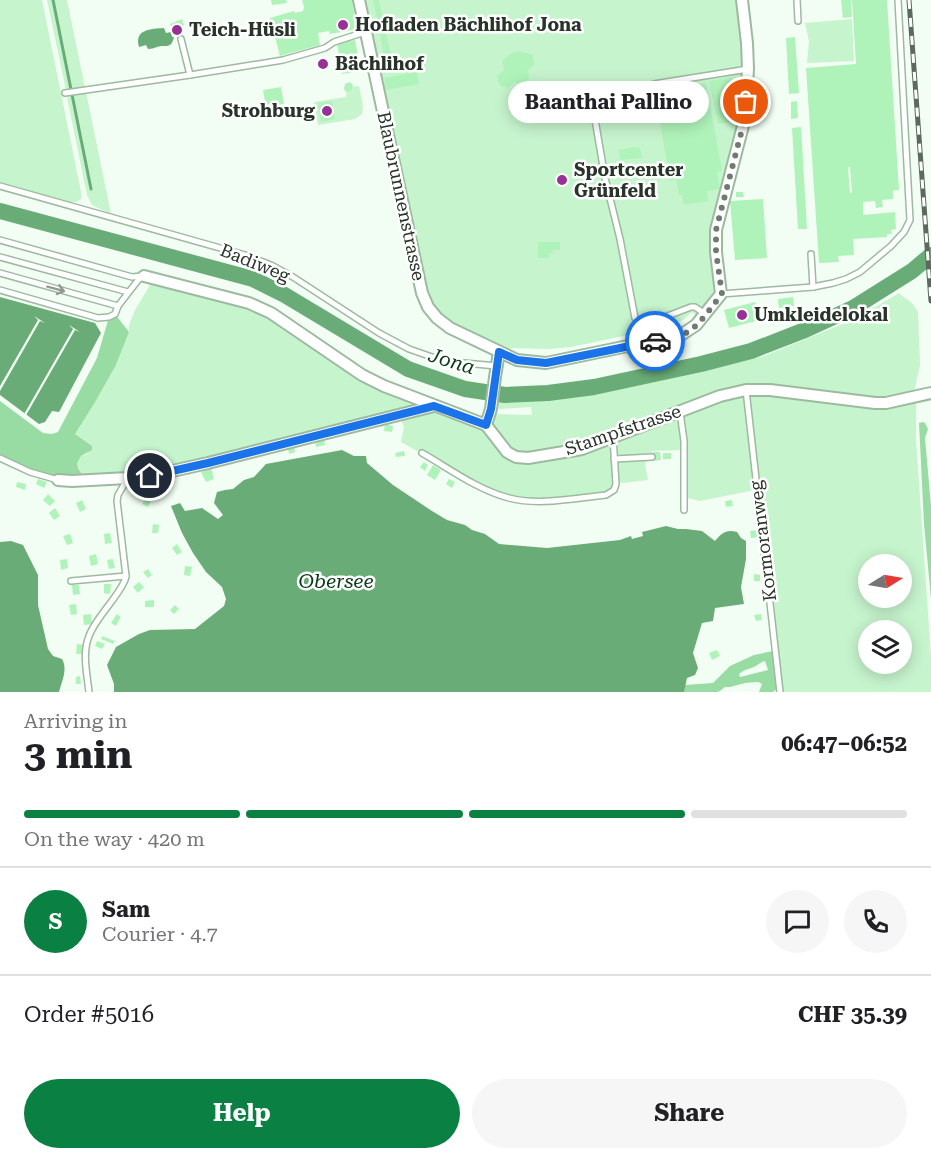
<!DOCTYPE html>
<meta charset="utf-8">
<style>
:root{--surface:#fff;--page:#f6f6f6;--text:#202124;--muted:#757577;--line:#e0e0e0;--accent:#0b8043}
body{margin:0;font-family:"Roboto Serif",serif;background:var(--page);color:var(--text);height:100vh;display:flex;flex-direction:column;font-size:22px;white-space:nowrap}
*{box-sizing:border-box;margin:0}
p{font-size:20px;color:var(--muted)}
.icon{flex:none;width:33px;height:33px;fill:none;stroke:currentColor;stroke-width:2;stroke-linecap:round;stroke-linejoin:round}
.map{position:relative;height:692px;overflow:hidden}
.sheet{display:flex;flex-direction:column;background:var(--surface);flex:1}
.sheet>*{flex:none}
.needle{width:39px;rotate:79deg}
.buttons{position:absolute;left:858px;top:554px;display:grid;gap:12px}
.buttons a{display:grid;place-items:center;width:54px;height:54px;border-radius:50%;background:var(--surface);box-shadow:0 3px 15px #0003;font-size:30px}
.pin{position:absolute;display:grid;place-items:center;width:51px;height:51px;color:#fff;margin:-26px;border:3px solid #fff;border-radius:50%;box-shadow:0 2px 6px #0007}
.courier{position:absolute;display:grid;place-items:center;width:60px;height:60px;margin:-30px;border:4px solid #1a73e8;border-radius:50%;background:#fff;color:#222;box-shadow:0 2px 8px #0007}
.bubble{position:absolute;height:42px;border-radius:21px;background:var(--surface);box-shadow:0 3px 15px #0003;font-size:20px;font-weight:700;line-height:42px;text-align:center}
.head em{font-style:normal;font-weight:700}
.head div{display:flex;flex-direction:column-reverse}
.head{display:flex;align-items:center;justify-content:space-between;height:102px;padding:0 24px}
h1{font-size:39px;font-weight:700;line-height:45px}
.bar{display:grid;grid-template-columns:repeat(4,1fr);gap:9px 6px;align-content:center;height:72px;padding:0 24px}
.bar i{height:8px;border-radius:4px;background:var(--line)}
.bar .selected{background:var(--accent)}
.bar p{grid-column:span 4}
.line{display:flex;align-items:center;gap:15px;padding:0 24px;border-top:2px solid var(--line)}
.line div{flex:1}
.round{display:grid;place-items:center;flex:none;width:63px;height:63px;border-radius:32px;background:var(--page)}
.button{display:flex;gap:12px;margin-top:auto;padding:12px 24px}
.button a{flex:1;height:69px;border-radius:36px;background:var(--accent);color:#fff;font-size:24px;font-weight:700;line-height:69px;text-align:center}
.button a+a{background:var(--page);color:var(--text)}
.map>svg:first-child{display:block}
.green{fill:#c6f4cd;fill-rule:evenodd}
.forest{fill:#98dca4;fill-rule:evenodd}
.water{fill:#6aac77}
.pier{fill:#f2fef3}
.lines{fill:none;stroke-linecap:round;stroke-linejoin:round}
.stream{stroke:#6aac77;stroke-width:3}
.river{stroke:#6aac77;stroke-width:16}
.building{fill:#aff3ba;fill-rule:evenodd}
.lane-casing{stroke:#9dbaa1;stroke-width:8}
.street-casing{stroke:#9dbaa1;stroke-width:14}
.lane{stroke:#fff;stroke-width:5}
.street{stroke:#fff;stroke-width:10}
.rail-casing{stroke:#5d685e;stroke-width:5}
.rail{stroke:#fff;stroke-width:3;stroke-dasharray:9;stroke-linecap:butt}
.oneway{stroke:#949994}
.done{stroke:#6f7a70;stroke-width:6;stroke-dasharray:0 10.8}
.route{stroke:#1a73e8;stroke-width:8}
.poi-dot{fill:#983195;stroke:#fff;stroke-width:2}
.labels{text-anchor:middle;stroke-width:5;stroke-linejoin:round;paint-order:stroke}
.poi-label{font-size:18px;font-weight:bold;fill:#283329;stroke:#fff;text-anchor:start}
.street-label{font-size:18px;fill:#283329;stroke:#fff}
.water-label{font-size:20px;font-style:italic;fill:#073a17;stroke:#fff}
</style>
<div class="map">
<svg width="931" height="692" viewBox="0 0 931 692">
<rect width="100%" height="100%" fill="#f2fef3"/>
<!-- green -->
<g class="green">
<path d="M0,0H42L81,192V199L76,202H69L0,182Z"/>
<path d="M47,0H67L85,88L66,90Z"/>
<path d="M363,0H737L743,51L741,112L712,223L711,239L714,291L698,317L692,312L683,320L671,326L571,347L549,349L511,348L510,355L445,320L429,299Z"/>
<path d="M852,19L854,61L807,63L809,41L805,23Z"/>
<path d="M359,86L363,106L362,114L355,119L318,125L314,102L346,97L347,88Z"/>
<path d="M86,92L111,214L92,205L87,195L67,97Z"/>
<path d="M153,280L231,302L264,314L351,372L479,428L506,455L521,462L740,395L769,394L866,408H880L913,402L916,403V440L931,656V692H784L780,680L778,668L774,599L760,489L700,501L687,498L685,450L652,451V455L645,464L648,480L623,483L618,482L606,495L539,501L510,498L482,487L401,442L404,427L399,415L208,463L84,481C81,469 68,459 87,454L92,446L75,434L94,404L116,365L129,332V325L135,310ZM868,564H902V597H868ZM868,630H902V663H868Z"/>
<path d="M899,293C908,302 911,299 918,312L920,365L914,392L891,398L877,399L755,386L587,443L535,454L517,453L510,448L499,435L494,425L493,414L532,415L531,407L500,409L495,406V401L531,400L578,394L686,374L764,356L855,319Z"/>
</g>
<!-- forest -->
<g class="forest">
<path d="M115,314L129,332L116,365L94,404L75,434L92,446V450L81,456L77,463L78,468L84,478L58,480L0,458V401L43,433L52,434L58,432L97,358L109,317Z"/>
<path d="M923,422L925,423L928,429L925,438L931,506V599L924,524L919,423Z"/>
<path d="M773,651L777,689L773,692H759L762,684L758,682L745,683L730,687H725L720,691L717,692H684L685,685L713,683L730,666L754,655ZM765,661L768,670L740,677L739,674C744,670 748,669 754,667C758,665 760,662 765,661Z"/>
</g>
<!-- water -->
<g class="water">
<path d="M164,28L166,33L171,32L172,37H174C171,50 166,44 157,47C154,48 151,49 148,49L146,45L139,47C134,29 151,29 164,28Z"/>
<path d="M0,297L95,323L101,333L59,412L52,411L45,422L39,424L0,395Z"/>
<path d="M342,450L354,456H366L367,463L393,485L432,511L447,520L465,525L472,530L485,534L499,544L547,548L620,540L631,536L632,539L643,536L642,532L666,526L678,529H686L702,531L715,541C722,533 726,529 737,532L741,538L746,541V559L741,587L744,604L715,608L713,621L702,623L693,653L698,668L695,675L687,678L684,692H114V684L107,665L116,647L139,634L150,630L195,629L224,606L226,599L222,587L206,572L193,553L182,533L171,506L180,503L185,511L202,508L218,519L223,515L214,503L217,492L225,490L233,489L244,480L254,477L266,464Z"/>
<path d="M11,541L23,545L38,575V605L48,649L53,656L62,659C68,669 62,681 59,692H0V542Z"/>
</g>
<!-- pier -->
<g class="pier">
<path d="M34,316L45,323L40,321L0,391V386L38,320Z"/>
<path d="M69,325L80,332L75,330L25,417L23,416L73,329Z"/>
</g>
<g class="lines">
<!-- stream -->
<path class="stream" d="M53,0L91,189"/>
<!-- river -->
<path class="river" d="M0,211L253,279L283,294L408,369L465,389L505,395L548,393L594,387L701,364L751,351L805,330L853,308L912,271L931,255"/>
</g>
<!-- building -->
<g class="building">
<path d="M271,0H286L287,3L272,5Z"/>
<path d="M302,0H352L357,29L330,34L329,31L318,33L320,45L280,56L270,18L294,11L295,13L303,11L304,7Z"/>
<path d="M373,0H379L385,30L380,31Z"/>
<path d="M841,0H851L852,17L843,18Z"/>
<path d="M852,0H887L899,190H893V199L882,200L883,207L876,208L875,201L863,202V215L895,212L896,229L891,230L892,234H887V237L853,239L854,255L838,256L839,262L819,263L806,68L856,64ZM848,167H850L852,193H850Z"/>
<path d="M182,19L184,25L181,27L183,33L175,36L170,24Z"/>
<path d="M386,33L391,55L384,56L380,34Z"/>
<path d="M795,37L799,93L789,94L786,38Z"/>
<path d="M355,40L361,71L342,74L337,43Z"/>
<path d="M519,51L533,55L534,65L528,70L529,79L523,85L514,82L508,88L499,85L497,76L504,70L502,61L512,53Z"/>
<path d="M417,72L419,84L386,90L384,78Z"/>
<path d="M731,77L736,104L731,105L734,121L718,124L709,81Z"/>
<path d="M350,82L353,85L352,90L346,92L344,89L345,84Z"/>
<path d="M706,83L722,171L717,172L720,189L707,191L708,201L684,205L682,195H679L676,179L670,181L655,92Z"/>
<path d="M281,87L284,104L266,107L263,90Z"/>
<path d="M545,98L546,107L510,113L508,104Z"/>
<path d="M332,101L335,119L321,122L318,103Z"/>
<path d="M797,101L798,118L791,119V102Z"/>
<path d="M801,127L807,229H798L792,128Z"/>
<path d="M634,147L640,148L642,158L620,160L619,150Z"/>
<path d="M736,192H743L744,197H736Z"/>
<path d="M763,199L767,258L735,260L730,201Z"/>
<path d="M538,242H560V250H553V253H549V258H538Z"/>
<path d="M793,297L794,306L779,308L778,299Z"/>
<path d="M755,302L760,320L729,328L724,310Z"/>
<path d="M385,424L393,426L392,432L384,431Z"/>
<path d="M324,439L325,445L316,447L315,441Z"/>
<path d="M294,446L295,452L289,454L288,447Z"/>
<path d="M404,451L405,456L396,457L395,453Z"/>
<path d="M653,452H660L661,460L653,461Z"/>
<rect x="663" y="453" width="8" height="6"/>
<path d="M424,462L428,465L425,471L420,467Z"/>
<path d="M433,465L441,470L435,480L427,475Z"/>
<path d="M211,468L214,479L206,482L201,472Z"/>
<path d="M38,479L47,482L44,488L36,484Z"/>
<path d="M449,479L455,482L452,488L446,484Z"/>
<circle cx="159" cy="485" r="4.5"/>
<path d="M17,482L26,484L25,490L16,487Z"/>
<path d="M48,494L55,501L50,506L43,500Z"/>
<path d="M145,499L151,501L148,507L142,504Z"/>
<path d="M82,500L86,509L80,512L76,503Z"/>
<path d="M732,500L733,506L726,507L725,501Z"/>
<path d="M55,508L60,516L54,520L49,513Z"/>
<path d="M153,524L159,525L158,533H152Z"/>
<path d="M759,530L760,537L751,538L750,531Z"/>
<path d="M110,533L112,543L105,544L104,534Z"/>
<path d="M70,534L73,543L67,545L63,536Z"/>
<path d="M177,544L182,552L177,555L172,548Z"/>
<path d="M96,554L98,564L91,566L89,556Z"/>
<path d="M67,559L68,568L61,570L60,560Z"/>
<path d="M113,559L115,568L109,569L107,560Z"/>
<path d="M185,566L192,567L190,576L184,575Z"/>
<path d="M148,569L152,575L148,578L143,572Z"/>
<path d="M754,574L760,575V581H754Z"/>
<path d="M139,582L144,587L138,593L133,587Z"/>
<path d="M104,584H111L110,594L104,593Z"/>
<path d="M72,585H79L80,594L73,595Z"/>
<path d="M154,600V607H145V601Z"/>
<path d="M76,604L77,614L71,615L69,605Z"/>
<path d="M175,605L179,609L174,614L170,610Z"/>
<path d="M91,614L92,624L84,625L83,615Z"/>
<path d="M117,614L121,617L116,626L111,623Z"/>
<path d="M761,614L762,620L756,621L754,615Z"/>
<path d="M102,636L115,641L113,644L101,639Z"/>
<path d="M97,641L105,644L102,649L95,646Z"/>
<path d="M77,644L84,645L83,654H76Z"/>
<path d="M717,650L720,656L712,660L709,653Z"/>
<path d="M80,676L81,684H76V677Z"/>
</g>
<g class="lines">
<!-- lane casing -->
<g class="lane-casing">
<g id="lane">
<path d="M797,0L798,21"/>
<path d="M181,39L190,75L283,60L325,48L334,42L365,32"/>
<path d="M654,84L748,69"/>
<path d="M65,93L190,75"/>
<path d="M591,96L605,178L620,239L635,318L640,323L652,322L691,307H695L705,314"/>
<path d="M0,186L245,255L271,265L293,277L379,333L409,349L432,357L453,362L497,366"/>
<path d="M0,240L132,277L142,276"/>
<path d="M811,254L813,287"/>
<path d="M0,257L128,292"/>
<path d="M0,273L118,306L139,279L144,276"/>
<path d="M0,290L98,318L109,317L115,314L118,306"/>
<path d="M721,294L813,287L833,283L846,279L860,272L891,246L904,232L910,220L898,0"/>
<path d="M746,390L780,692"/>
<path d="M680,412L684,441V510"/>
<path d="M422,453C450,469 478,490 509,498C539,506 575,498 606,495L614,490L616,484L613,437"/>
<path d="M0,458L30,472L58,480"/>
<path d="M614,459L652,457"/>
<path d="M71,581L126,576"/>
<path d="M89,692C87,674 82,653 89,636C96,617 117,599 125,580L126,576L117,501L118,495L128,478"/>
</g>
</g>
<!-- street casing -->
<g class="street-casing">
<g id="street">
<path d="M359,0L422,293L428,307L437,318L450,328L517,360L546,363L681,335L696,325L721,294L716,252V230L745,118L748,69L747,43L742,0"/>
<path d="M144,276L249,303L271,313L362,375L384,386L486,425L507,452L516,457L528,458L582,449L720,396L746,390H770L875,403H886L931,393"/>
<path d="M486,425L491,409L495,377L499,352"/>
<path d="M58,480L72,481L128,478L150,476L208,463L434,406"/>
</g>
</g>
<!-- lane -->
<use href="#lane" class="lane"/>
<!-- street -->
<use href="#street" class="street"/>
<!-- rail casing -->
<g class="rail-casing">
<path id="rail" d="M909,0L931,301"/>
</g>
<!-- rail -->
<use href="#rail" class="rail"/>
</g>
<!-- one-way arrows -->
<defs><path id="oneway-shaft" d="M-6 0H5M1.5-3L5.5 0L1.5 3" fill="none" stroke-width="1.6" stroke-linecap="round" stroke-linejoin="round" transform="scale(1.5)"/></defs>
<use class="oneway" href="#oneway-shaft" transform="translate(56 289) rotate(15)"/>
<g class="lines">
<!-- done -->
<path class="done" d="M655,341C664,339 675,338 684,334C700,326 710,308 722,294L716,252V230L745,118L746,102"/>
<!-- route -->
<path class="route" d="M150,476L208,463L434,406L486,425L491,409L499,352L517,360L546,363L655,341"/>
</g>
<!-- markers -->
<g class="poi-dot">
<circle cx="343" cy="25" r="6"/>
<circle cx="177" cy="30" r="6"/>
<circle cx="323" cy="64" r="6"/>
<circle cx="327" cy="111" r="6"/>
<circle cx="562" cy="180" r="6"/>
<circle cx="742" cy="315" r="6"/>
</g>
<g class="labels">
<!-- poi labels -->
<g class="poi-label">
<text x="355" y="31">Hofladen Bächlihof Jona</text>
<text x="189" y="36">Teich-Hüsli</text>
<text x="335" y="70">Bächlihof</text>
<text x="315" y="117" text-anchor="end">Strohburg</text>
<text x="574" y="176">Sportcenter<tspan x="574" dy="21">Grünfeld</tspan></text>
<text x="754" y="321">Umkleidelokal</text>
</g>
<!-- street labels -->
<g class="street-label">
<text transform="translate(401 196) rotate(78)" y="6">Blaubrunnenstrasse</text>
<text transform="translate(255 263) rotate(22)" y="6">Badiweg</text>
<text transform="translate(623 430) rotate(-19)" y="6">Stampfstrasse</text>
<text transform="translate(763 541) rotate(-97)" y="6">Kormoranweg</text>
</g>
<!-- water labels -->
<g class="water-label">
<text transform="translate(452 361) rotate(17)" y="7">Jona</text>
<text x="336" y="588">Obersee</text>
</g>
</g>
</svg>
<div class="buttons">
<a><svg class="needle" viewBox="-14 -14 28 28"><path d="M0-13l5 13h-10z" fill="#e53935"/><path d="M0 13l5-13h-10z" fill="#757577"/></svg></a>
<a><svg class="icon" aria-label="layers" viewBox="0 0 24 24"><path d="M12 4l9 5-9 5-9-5zM3 14l9 5 9-5"/></svg></a>
</div>
<div class="pin" style="left:746px;top:102px;background:#ea580c"><svg class="icon" aria-label="bag" viewBox="0 0 24 24"><path d="M5 8h14l-1 12H6zM9 8a3 3 0 0 1 6 0"/></svg></div>
<div class="pin" style="left:150px;top:476px;background:#1f2937"><svg class="icon" aria-label="home" viewBox="0 0 24 24"><path d="M3 11l9-7 9 7M6 9v11h12V9"/></svg></div>
<div class="courier" style="left:655px;top:341px"><svg class="icon" aria-label="car" viewBox="0 0 24 24"><path d="M5 17H2v-5l4-1 3-4h7l3 4 3 1v5h-3M9 17h6M6 11h13"/><circle cx="7" cy="17" r="2"/><circle cx="17" cy="17" r="2"/></svg></div>
<div class="bubble" style="left:508px;top:81px;width:201px">Baanthai Pallino</div>
</div>
<section class="sheet">
<div class="head"><div><h1>3 min</h1><p>Arriving in</p></div><em>06:47–06:52</em></div>
<div class="bar"><i class="selected"></i><i class="selected"></i><i class="selected"></i><i></i><p>On the way · 420 m</p></div>
<div class="line" style="height:108px"><b class="round" style="background:var(--accent);color:#fff">S</b><div><b>Sam</b><p>Courier · 4.7</p></div><a class="round"><svg class="icon" aria-label="chat" viewBox="0 0 24 24"><path d="M4 5h16v11H9l-5 4z"/></svg></a><a class="round"><svg class="icon" aria-label="phone" viewBox="0 0 24 24"><path d="M5 4h4l2 5-3 2q2 4 5 5l2-3 5 2v4C11 20 4 13 5 4z"/></svg></a></div>
<div class="line" style="height:78px"><div>Order #5016</div><b>CHF 35.39</b></div>
<div class="button"><a>Help</a><a>Share</a></div>
</section>
